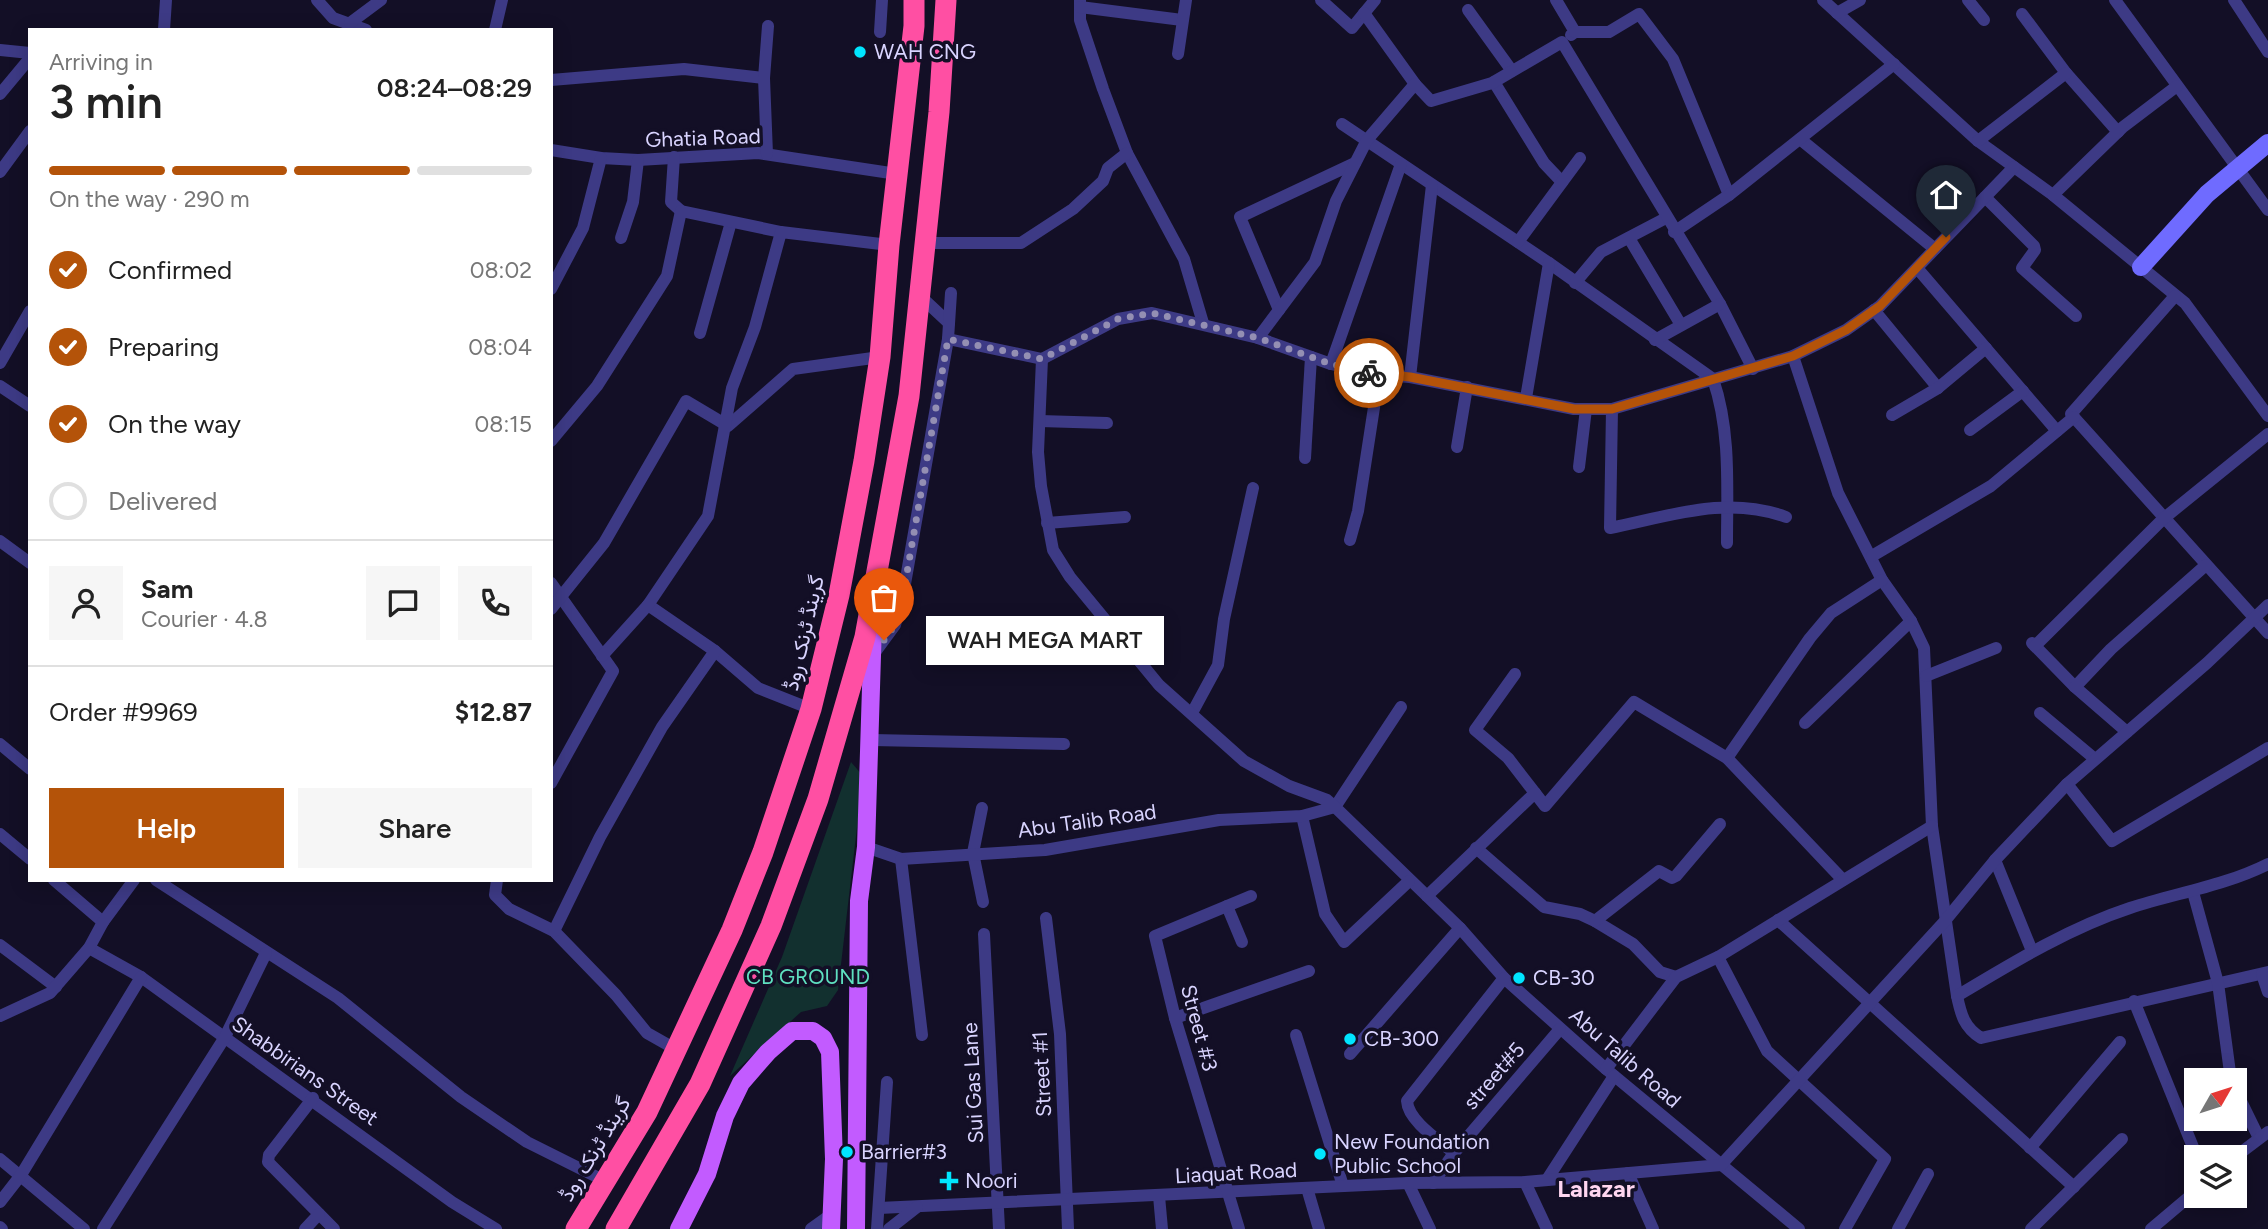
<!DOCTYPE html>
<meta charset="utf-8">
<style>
:root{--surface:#fff;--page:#f6f6f6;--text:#222;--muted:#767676;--line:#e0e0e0;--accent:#b45309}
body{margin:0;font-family:Figtree,Vazirmatn,sans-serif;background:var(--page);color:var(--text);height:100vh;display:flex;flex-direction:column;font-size:26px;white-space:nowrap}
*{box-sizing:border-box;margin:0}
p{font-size:23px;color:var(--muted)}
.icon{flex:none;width:38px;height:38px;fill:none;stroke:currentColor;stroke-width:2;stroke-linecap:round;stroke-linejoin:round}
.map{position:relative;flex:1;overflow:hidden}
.side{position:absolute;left:28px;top:28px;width:525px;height:854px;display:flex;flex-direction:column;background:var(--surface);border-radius:0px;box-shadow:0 4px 18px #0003}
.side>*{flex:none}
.needle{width:46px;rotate:51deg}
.buttons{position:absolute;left:2184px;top:1068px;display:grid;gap:14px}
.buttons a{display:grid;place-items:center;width:63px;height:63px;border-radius:0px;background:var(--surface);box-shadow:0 4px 18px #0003;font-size:35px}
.pin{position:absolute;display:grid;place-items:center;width:60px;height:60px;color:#fff;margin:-72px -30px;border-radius:50% 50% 50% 0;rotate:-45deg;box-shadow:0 0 7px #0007}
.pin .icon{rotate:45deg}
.courier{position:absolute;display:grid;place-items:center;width:70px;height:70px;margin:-35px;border:5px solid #b45309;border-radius:50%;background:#fff;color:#222;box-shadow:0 2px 9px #0007}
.bubble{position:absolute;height:49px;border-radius:0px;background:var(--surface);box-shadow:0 4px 18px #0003;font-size:23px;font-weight:600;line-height:49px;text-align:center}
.head em{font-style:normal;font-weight:600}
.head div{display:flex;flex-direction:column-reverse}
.head{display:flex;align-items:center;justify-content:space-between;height:119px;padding:0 21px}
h1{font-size:46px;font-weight:600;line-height:52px}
.bar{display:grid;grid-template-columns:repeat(4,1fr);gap:10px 7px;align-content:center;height:84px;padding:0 21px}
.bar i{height:9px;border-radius:5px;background:var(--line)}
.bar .selected{background:var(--accent)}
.bar p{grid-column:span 4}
.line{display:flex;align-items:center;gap:18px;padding:0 21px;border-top:2px solid var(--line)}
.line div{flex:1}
.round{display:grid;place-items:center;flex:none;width:74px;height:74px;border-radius:0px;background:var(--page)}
ol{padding:0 21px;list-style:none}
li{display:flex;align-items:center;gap:21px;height:77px}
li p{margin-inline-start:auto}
li .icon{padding:7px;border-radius:50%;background:var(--accent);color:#fff;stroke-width:4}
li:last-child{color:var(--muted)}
li i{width:38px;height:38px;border:4px solid var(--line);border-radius:50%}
.action{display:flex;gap:14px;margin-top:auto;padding:14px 21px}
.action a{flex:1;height:80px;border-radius:0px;background:var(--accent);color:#fff;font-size:28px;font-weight:600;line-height:80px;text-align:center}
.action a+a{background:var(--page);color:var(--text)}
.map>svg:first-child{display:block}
.park{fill:#12302f}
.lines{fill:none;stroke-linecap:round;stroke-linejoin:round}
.street{stroke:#3d3a85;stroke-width:12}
.secondary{stroke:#6f6bff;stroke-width:18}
.primary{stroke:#c25bff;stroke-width:18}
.highway{stroke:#ff4fa3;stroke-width:21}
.done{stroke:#948fb3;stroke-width:7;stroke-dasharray:0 12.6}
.route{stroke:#b45309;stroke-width:9}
.poi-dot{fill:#00e5ff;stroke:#130f26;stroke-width:2.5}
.labels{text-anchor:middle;stroke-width:7;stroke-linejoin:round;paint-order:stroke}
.poi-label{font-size:21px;fill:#d9d4ff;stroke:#130f26;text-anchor:start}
.street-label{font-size:21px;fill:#d9d4ff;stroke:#130f26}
.park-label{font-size:21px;fill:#5fe0c0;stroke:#130f26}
.quarter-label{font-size:24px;font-weight:bold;fill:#ffd6f0;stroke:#130f26}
</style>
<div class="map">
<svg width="2268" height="1229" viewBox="0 0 2268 1229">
<rect width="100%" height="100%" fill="#130f26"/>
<!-- park -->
<path class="park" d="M851,762L863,776L838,990L827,1006L801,1012L730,1076L782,957Z"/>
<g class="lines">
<!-- street -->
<g class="street">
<path d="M317,0L333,18L366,30"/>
<path d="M1080,0V20L1103,89L1127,153L1184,259L1203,323"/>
<path d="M1321,0L1352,28L1375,0"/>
<path d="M1556,0L1575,32L1571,35"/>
<path d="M1823,0L1978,141L2053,195L2185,303L2268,416"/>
<path d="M1968,0L1984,20"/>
<path d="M2115,0L2268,210"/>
<path d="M2234,0L2268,52"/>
<path d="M1080,7L1182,20"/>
<path d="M1468,10L1512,71"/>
<path d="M1364,13L1415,84"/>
<path d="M1837,13L1860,0"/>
<path d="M2022,14L2066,73L2118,132"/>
<path d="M350,23L381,0"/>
<path d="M164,30L166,0"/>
<path d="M495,30L502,0"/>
<path d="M880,32L882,0"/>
<path d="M1575,32H1609L1639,14L1673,59L1729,195"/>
<path d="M0,50L30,53"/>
<path d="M1178,54L1186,0"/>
<path d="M551,80L684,69L764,78"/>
<path d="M1494,82L1544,163L1562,182"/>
<path d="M0,94L30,58"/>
<path d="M1342,124L1549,263L1713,379C1731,431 1727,489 1727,543"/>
<path d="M1800,139L1935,249"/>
<path d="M1978,141L2066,73"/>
<path d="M551,150L601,158L638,160L758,153L897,174"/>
<path d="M767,154L764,78L768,26"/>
<path d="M674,157L671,202L681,211"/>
<path d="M0,172L30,131"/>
<path d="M2053,195L2123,127L2177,86"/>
<path d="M1985,197L2034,246L2035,250L2022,268L2076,316"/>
<path d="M1674,232L1729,195L1894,64"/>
<path d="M621,238L633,202L638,160"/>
<path d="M1629,238L1681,325"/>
<path d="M1518,242L1580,158"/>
<path d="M924,243H1021L1073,209L1103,181L1108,168L1127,153"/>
<path d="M1917,268L2057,431"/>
<path d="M1575,283L1601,252L1666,218"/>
<path d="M551,289L583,228L601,158"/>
<path d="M919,295L949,323"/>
<path d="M2175,296L2071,414L2268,633"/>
<path d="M1279,310L1240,217L1355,163"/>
<path d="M1874,310L1938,388"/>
<path d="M700,333L731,222"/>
<path d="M1258,338L1315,262L1336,201L1367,140L1415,84L1431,101L1492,83L1562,42L1720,304L1753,369"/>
<path d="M948,339L1042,359L1118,319L1152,313L1258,338L1331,364L1379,375L1410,377L1574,409H1612L1793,356L1846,330L1880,306L2014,167"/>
<path d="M1655,340L1720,304"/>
<path d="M1793,356L1838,493L1882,580L1911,621L1924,648L1932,826L1957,996C1961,1015 1964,1027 1981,1038L2268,972"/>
<path d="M0,363L30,311"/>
<path d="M1331,364L1401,164"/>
<path d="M1410,377L1432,185"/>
<path d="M0,386L30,406"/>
<path d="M1526,398L1549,263"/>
<path d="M1612,409L1610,528C1670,516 1727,495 1786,517"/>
<path d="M1892,415L1938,388L1986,348"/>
<path d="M1040,421L1107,423"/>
<path d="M1970,430L2023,391"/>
<path d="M551,441L597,386L667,276L681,211L781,232"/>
<path d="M1457,447L1467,387"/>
<path d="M1305,458L1311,357"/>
<path d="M1579,467L1586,409"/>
<path d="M1047,523L1125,517"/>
<path d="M1350,540L1358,511L1379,375"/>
<path d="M0,541L30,563"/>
<path d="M1872,556L1991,486L2074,417"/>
<path d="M551,583L613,671L551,783"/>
<path d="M648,605L715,651L758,688L811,709"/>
<path d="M551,609L604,543L686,401L728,426L793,369L880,357"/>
<path d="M2032,643L2075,687L2127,732"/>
<path d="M2035,646L2163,519L2268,434"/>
<path d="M873,655L895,625L905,584L948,339L951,293"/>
<path d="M602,656L648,605L708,516L732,388L755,327L781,232L889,245"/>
<path d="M1515,674L1475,730L1508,758L1535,793"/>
<path d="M1926,676L1996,648"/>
<path d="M2075,687L2111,649L2206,565"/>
<path d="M1401,707L1335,807L1460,928L1504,978L1606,1069L1799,1229"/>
<path d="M1192,713L1218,665L1224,619L1253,488"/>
<path d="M2040,713L2095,759"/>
<path d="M1805,723L1911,621"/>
<path d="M872,740L1064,744"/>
<path d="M0,744L30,769"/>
<path d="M1727,758L1810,638L1831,613L1882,580"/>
<path d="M2067,784L2112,841L2268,748"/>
<path d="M982,808L973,853L983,902"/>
<path d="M1302,816L1325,914L1344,942L1409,881"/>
<path d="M0,834L30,859"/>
<path d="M866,847L901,859L1045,850L1219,820L1302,816L1335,807L1327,800L1289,786L1244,761L1159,685L1070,577L1053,550L1041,486L1038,452L1042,359"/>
<path d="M1476,848L1544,907L1580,914L1595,921L1633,944L1660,972L1676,977"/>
<path d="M901,859L922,1035"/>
<path d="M1995,860L2032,951"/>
<path d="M54,880L103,922"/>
<path d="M156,880L338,998L461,1097L527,1142L605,1181"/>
<path d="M497,880L495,895L509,909L554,931L616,995L647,1033L677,1050"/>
<path d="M2193,892L2218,983L2231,1080"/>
<path d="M1427,896L1535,793L1545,806L1634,702L1727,758L1843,880"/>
<path d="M1227,906L1242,942"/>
<path d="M1046,918L1060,1034L1068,1229"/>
<path d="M1778,920L2074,1187"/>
<path d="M1595,921L1659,871L1672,878L1676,876L1720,824"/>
<path d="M554,931L600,837L662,727L715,651"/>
<path d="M984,934L999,1229"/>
<path d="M0,945L56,987"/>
<path d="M89,948L141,977L452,1202L496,1229"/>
<path d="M1718,957L1767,1051L1885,1159L1845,1229"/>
<path d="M2262,974L2268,992"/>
<path d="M1957,996C2012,963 2069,928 2130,908C2176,893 2224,886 2268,864"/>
<path d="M2134,1001L2197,1157"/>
<path d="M0,1016L50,993L89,948L103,922L134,880"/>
<path d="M1175,1018L1309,971"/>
<path d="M1296,1035L1343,1186"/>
<path d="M1350,1054L1460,928"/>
<path d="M1606,1069L1676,977L1718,957L1932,826"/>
<path d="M2235,1089L2259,1138"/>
<path d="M313,1098L269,1155L268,1162L334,1229"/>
<path d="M2030,1148L2120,1042"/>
<path d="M1454,1153C1440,1141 1408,1121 1407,1101L1504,978"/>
<path d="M2235,1157L2268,1132"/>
<path d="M0,1159L84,1229"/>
<path d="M1628,1173L1653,1229"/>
<path d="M1548,1178L1614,1076"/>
<path d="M1525,1182L1547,1229"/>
<path d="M1408,1183L1430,1229"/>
<path d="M1433,1183L1454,1153L1560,1029"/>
<path d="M1307,1188L1319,1229"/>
<path d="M1159,1196L1162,1229"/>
<path d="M0,1202L21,1175L141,977"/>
<path d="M879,1208L1408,1183L1525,1182L1721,1165L1944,922L1995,860L2067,784L2207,663L2268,605"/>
<path d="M0,1227L2,1229"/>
<path d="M103,1229L225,1037L266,953"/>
<path d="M305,1229L319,1214"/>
<path d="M811,1229L832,1214"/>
<path d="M877,1229L887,1082"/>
<path d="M889,1229L917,1207"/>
<path d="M1239,1229L1175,1018L1155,936L1251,896"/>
<path d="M1898,1229L1928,1174"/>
<path d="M2031,1229L2122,1139"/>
<path d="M2151,1229L2196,1191"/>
</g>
<!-- secondary -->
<path class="secondary" d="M2141,267L2207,194L2268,143"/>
<!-- primary -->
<g class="primary">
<path d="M679,1229L707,1174L725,1116L741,1083L768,1052L792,1031H813L823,1038L830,1052L834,1159L831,1229"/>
<path d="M856,1229L859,901L866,847L873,624"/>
</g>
<!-- highway -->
<g class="highway">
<path d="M576,1229L647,1112L732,930L763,852L811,709L839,595L864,461L880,357L889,245L914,26V0"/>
<path d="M616,1229L700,1084L771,926L818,799L865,637L909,396L939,112L946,0"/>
</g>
</g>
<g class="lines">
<!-- done -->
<path class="done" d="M884,640L895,625L905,584L948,339L1042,359L1118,319L1152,313L1258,338L1331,364L1369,373"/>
<!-- route -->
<path class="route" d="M1369,373L1410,377L1574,409H1612L1793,356L1846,330L1880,306L1946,237"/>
</g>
<!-- markers -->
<g class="poi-dot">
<circle cx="860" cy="52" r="7"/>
<circle cx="1519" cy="978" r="7"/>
<circle cx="1350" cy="1039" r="7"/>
<circle cx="847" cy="1152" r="7"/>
<circle cx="1320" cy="1154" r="7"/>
<path d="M945.5 1170.5h7v7h7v7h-7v7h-7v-7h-7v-7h7z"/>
</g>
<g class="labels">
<!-- poi labels -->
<g class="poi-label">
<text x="874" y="59">WAH CNG</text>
<text x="1533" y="985">CB-30</text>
<text x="1364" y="1046">CB-300</text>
<text x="1334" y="1149">New Foundation<tspan x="1334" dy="24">Public School</tspan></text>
<text x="861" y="1159">Barrier#3</text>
<text x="965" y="1188">Noori</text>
</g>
<!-- street labels -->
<g class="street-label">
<text transform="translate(703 138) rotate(-2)" y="7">Ghatia Road</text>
<text transform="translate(804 633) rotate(-77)" y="7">گرینڈ ٹرنک روڈ</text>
<text transform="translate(1087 821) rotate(-8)" y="7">Abu Talib Road</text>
<text transform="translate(1199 1028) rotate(75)" y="7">Street #3</text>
<text transform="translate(1625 1058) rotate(41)" y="7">Abu Talib Road</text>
<text transform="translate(305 1071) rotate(35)" y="7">Shabbirians Street</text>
<text transform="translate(1042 1074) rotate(-93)" y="7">Street #1</text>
<text transform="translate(1494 1076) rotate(-49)" y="7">street#5</text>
<text transform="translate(973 1083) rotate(-93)" y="7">Sui Gas Lane</text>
<text transform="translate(595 1149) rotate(-59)" y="7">گرینڈ ٹرنک روڈ</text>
<text transform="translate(1236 1173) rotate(-3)" y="7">Liaquat Road</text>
</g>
<!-- park labels -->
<g class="park-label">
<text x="808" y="984">CB GROUND</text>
</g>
<!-- quarter labels -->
<g class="quarter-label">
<text x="1596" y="1197">Lalazar</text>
</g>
</g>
</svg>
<div class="buttons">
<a><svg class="needle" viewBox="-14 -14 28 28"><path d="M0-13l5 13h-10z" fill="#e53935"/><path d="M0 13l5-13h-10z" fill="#767676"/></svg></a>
<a><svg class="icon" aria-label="layers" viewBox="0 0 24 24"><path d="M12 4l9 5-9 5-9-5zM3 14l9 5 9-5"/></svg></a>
</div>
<div class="pin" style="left:884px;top:640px;background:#ea580c"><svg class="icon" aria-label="bag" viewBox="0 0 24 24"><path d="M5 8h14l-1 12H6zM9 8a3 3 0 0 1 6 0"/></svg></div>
<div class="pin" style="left:1946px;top:237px;background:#1f2937"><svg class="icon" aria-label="home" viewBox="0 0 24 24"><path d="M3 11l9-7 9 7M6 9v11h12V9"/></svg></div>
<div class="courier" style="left:1369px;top:373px"><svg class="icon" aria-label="bike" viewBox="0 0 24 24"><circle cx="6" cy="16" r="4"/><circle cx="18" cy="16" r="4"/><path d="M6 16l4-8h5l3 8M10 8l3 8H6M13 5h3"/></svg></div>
<div class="bubble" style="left:926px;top:616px;width:238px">WAH MEGA MART</div>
<section class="side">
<div class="head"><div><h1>3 min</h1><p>Arriving in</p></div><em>08:24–08:29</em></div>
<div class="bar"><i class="selected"></i><i class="selected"></i><i class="selected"></i><i></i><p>On the way · 290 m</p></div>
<ol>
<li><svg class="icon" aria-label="check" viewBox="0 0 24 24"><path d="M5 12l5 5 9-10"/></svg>Confirmed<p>08:02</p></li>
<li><svg class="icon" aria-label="check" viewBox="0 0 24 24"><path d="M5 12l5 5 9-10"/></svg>Preparing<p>08:04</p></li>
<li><svg class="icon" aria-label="check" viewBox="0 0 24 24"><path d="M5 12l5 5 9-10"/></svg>On the way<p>08:15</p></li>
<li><i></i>Delivered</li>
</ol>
<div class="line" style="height:126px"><a class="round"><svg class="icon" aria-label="person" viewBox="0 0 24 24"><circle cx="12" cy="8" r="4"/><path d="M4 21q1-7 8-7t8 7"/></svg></a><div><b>Sam</b><p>Courier · 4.8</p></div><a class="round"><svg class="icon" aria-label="chat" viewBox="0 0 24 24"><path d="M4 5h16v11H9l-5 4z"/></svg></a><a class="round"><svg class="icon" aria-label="phone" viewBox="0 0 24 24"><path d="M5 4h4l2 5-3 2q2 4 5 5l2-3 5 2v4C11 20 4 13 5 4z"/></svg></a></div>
<div class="line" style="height:91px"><div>Order #9969</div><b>$12.87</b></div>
<div class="action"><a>Help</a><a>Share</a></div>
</section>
</div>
